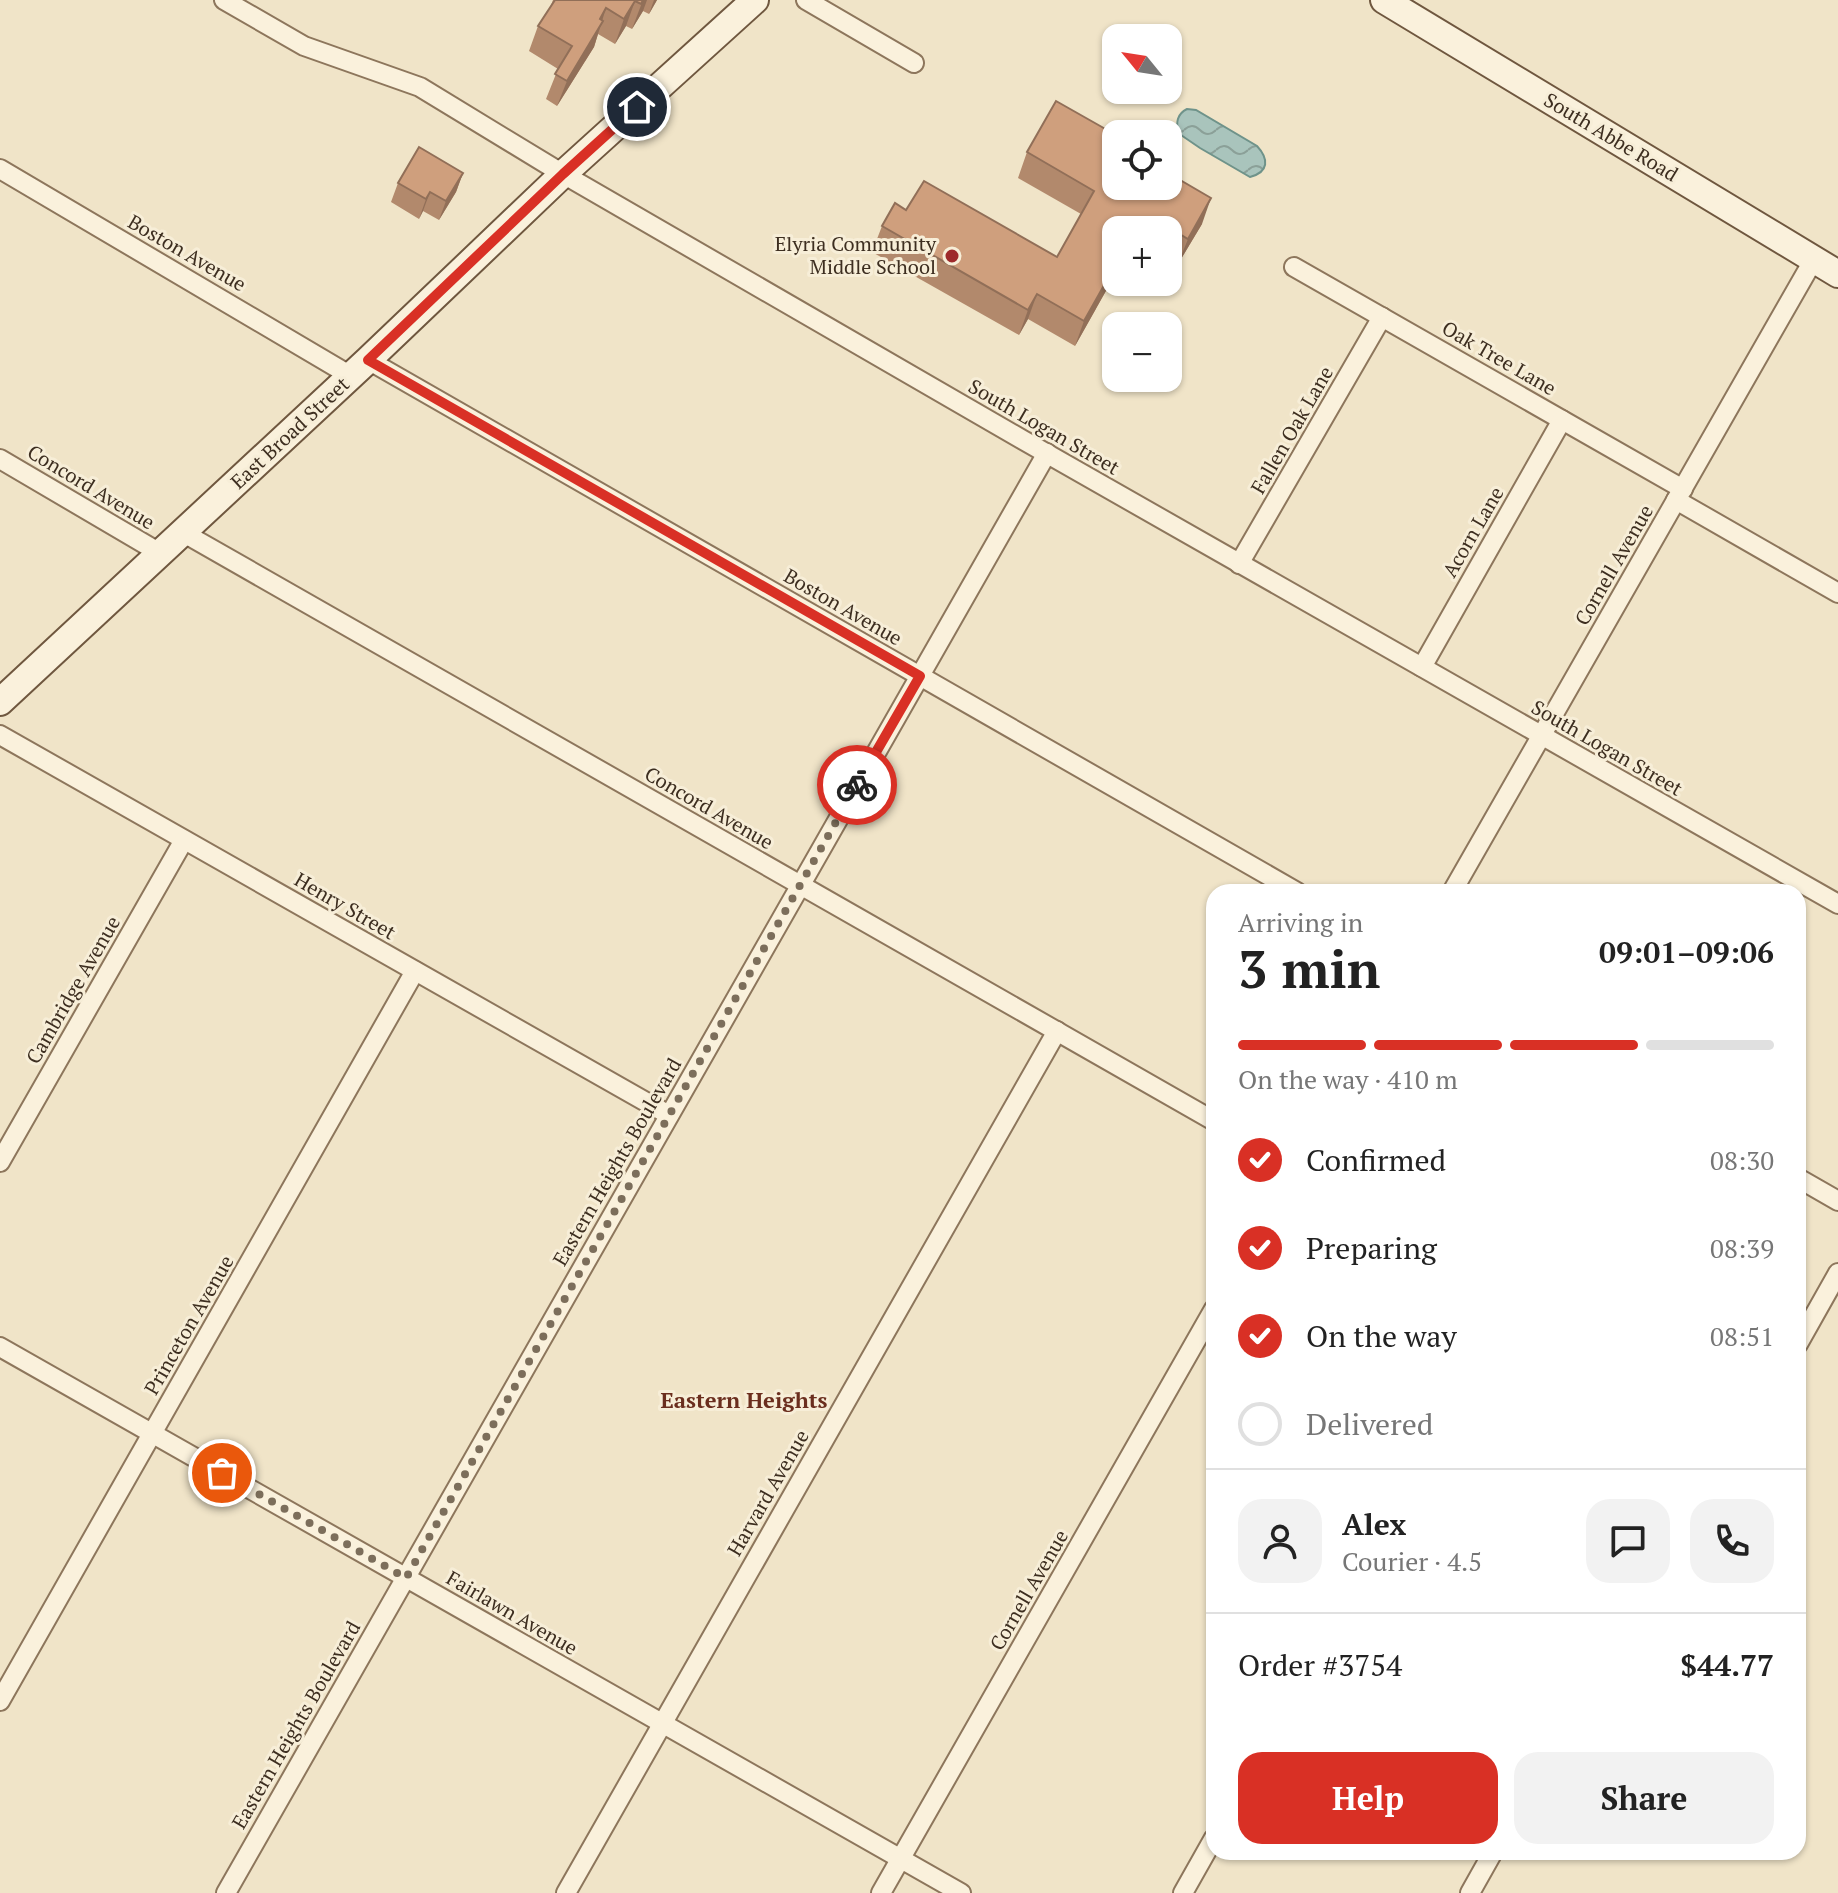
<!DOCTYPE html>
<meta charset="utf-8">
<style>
:root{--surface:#fff;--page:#f2f2f2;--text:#222;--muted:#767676;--line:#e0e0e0;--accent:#d93025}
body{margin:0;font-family:"PT Serif",serif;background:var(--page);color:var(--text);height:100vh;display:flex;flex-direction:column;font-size:30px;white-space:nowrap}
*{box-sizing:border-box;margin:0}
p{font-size:26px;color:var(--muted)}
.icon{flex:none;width:44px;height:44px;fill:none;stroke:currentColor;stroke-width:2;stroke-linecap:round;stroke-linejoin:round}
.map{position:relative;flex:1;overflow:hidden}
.details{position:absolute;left:1206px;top:884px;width:600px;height:976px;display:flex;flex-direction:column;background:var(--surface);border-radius:24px;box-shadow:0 2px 6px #0004}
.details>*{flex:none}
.needle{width:52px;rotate:300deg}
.tools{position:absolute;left:1102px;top:24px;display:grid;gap:16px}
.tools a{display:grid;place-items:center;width:80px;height:80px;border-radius:16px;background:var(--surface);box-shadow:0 2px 6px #0004;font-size:40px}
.pin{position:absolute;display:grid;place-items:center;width:68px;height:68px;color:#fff;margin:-34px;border:4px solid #fff;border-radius:50%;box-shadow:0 2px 8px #0007}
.courier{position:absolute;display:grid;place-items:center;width:80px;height:80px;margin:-40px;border:6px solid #d93025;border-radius:50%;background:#fff;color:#222;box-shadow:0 2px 10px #0007}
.head em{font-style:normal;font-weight:600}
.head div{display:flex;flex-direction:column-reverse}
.head{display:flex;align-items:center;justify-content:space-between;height:136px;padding:0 32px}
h1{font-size:52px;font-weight:600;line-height:60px}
.bar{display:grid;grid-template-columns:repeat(4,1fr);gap:12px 8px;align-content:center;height:96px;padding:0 32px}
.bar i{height:10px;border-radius:6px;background:var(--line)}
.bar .active{background:var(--accent)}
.bar p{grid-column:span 4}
.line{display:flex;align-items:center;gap:20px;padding:0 32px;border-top:2px solid var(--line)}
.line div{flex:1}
.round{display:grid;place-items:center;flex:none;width:84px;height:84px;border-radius:24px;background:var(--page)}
ol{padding:0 32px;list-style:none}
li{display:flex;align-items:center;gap:24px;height:88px}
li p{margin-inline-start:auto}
li .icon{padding:8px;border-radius:50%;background:var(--accent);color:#fff;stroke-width:4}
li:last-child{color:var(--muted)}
li i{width:44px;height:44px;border:4px solid var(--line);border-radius:50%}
.button{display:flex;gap:16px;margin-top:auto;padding:16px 32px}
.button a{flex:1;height:92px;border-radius:24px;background:var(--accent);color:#fff;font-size:32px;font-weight:600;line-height:92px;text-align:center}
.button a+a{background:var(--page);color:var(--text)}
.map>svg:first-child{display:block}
.water{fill:url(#water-waves);stroke:#6f938a;stroke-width:2}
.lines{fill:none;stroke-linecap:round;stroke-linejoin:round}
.street-casing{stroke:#8d765c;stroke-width:22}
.secondary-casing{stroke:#6f573f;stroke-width:30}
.street{stroke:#faf1dc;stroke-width:18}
.secondary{stroke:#faf1dc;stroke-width:26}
.wall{fill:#b2896c}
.shaded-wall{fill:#916f58}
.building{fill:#cf9f7d;stroke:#916f58;stroke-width:2}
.done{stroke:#7c6e5b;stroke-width:8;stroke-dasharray:0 14.4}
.route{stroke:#d93025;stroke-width:10}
.poi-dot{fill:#9e2a2b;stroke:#f7eed8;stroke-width:3}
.labels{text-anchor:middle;stroke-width:6;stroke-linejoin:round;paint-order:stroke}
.street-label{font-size:20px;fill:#3d2e20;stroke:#f7eed8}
.poi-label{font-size:20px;fill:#3d2e20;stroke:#f7eed8;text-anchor:end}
.neighbourhood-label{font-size:22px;font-weight:bold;fill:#6b2e1e;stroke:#f7eed8}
</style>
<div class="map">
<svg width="1838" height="1893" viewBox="0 0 1838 1893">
<defs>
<pattern id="water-waves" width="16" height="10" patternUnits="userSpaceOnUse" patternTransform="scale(2)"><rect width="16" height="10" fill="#a9c4bc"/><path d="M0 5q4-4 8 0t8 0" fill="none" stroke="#8ba098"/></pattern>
</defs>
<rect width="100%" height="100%" fill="#f0e4c8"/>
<!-- water -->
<path class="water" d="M1187,109L1196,110L1257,146C1269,159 1269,172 1250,177L1200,148L1178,133C1176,122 1177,114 1187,109Z"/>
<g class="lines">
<!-- street casing -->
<g class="street-casing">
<g id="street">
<path d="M224,0L304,46L420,87L563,174L1023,440L1838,904"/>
<path d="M806,0L914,63"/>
<path d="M0,169L351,376"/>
<path d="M1294,267L1683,489"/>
<path d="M368,360L1297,892"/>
<path d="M0,459L160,553"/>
<path d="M1676,500L1838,593"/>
<path d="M182,532L1214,1121"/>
<path d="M1239,564L1382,317"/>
<path d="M1422,667L1562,420"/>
<path d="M0,735L669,1115"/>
<path d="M1452,892L1814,259"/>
<path d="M0,1162L184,840"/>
<path d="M1798,1178L1838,1201"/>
<path d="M1798,1344L1838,1273"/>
<path d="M0,1347L961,1893"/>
<path d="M0,1701L415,971"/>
<path d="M226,1893L1047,453"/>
<path d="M566,1893L1057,1031"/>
<path d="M881,1893L1214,1309"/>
<path d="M1183,1893L1214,1838"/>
<path d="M1470,1893L1493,1852"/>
</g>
</g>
<!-- secondary casing -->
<g class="secondary-casing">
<g id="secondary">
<path d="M1384,0L1838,274"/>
<path d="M0,702L368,360L563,174L755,0"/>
</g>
</g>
<!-- street -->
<use href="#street" class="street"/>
<!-- secondary -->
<use href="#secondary" class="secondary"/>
</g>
<!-- wall -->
<g class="wall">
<path d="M553,0H657L649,14L643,11L632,29L626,26L615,44L598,34L594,47L557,106L546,99L558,69L529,51L538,26L550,8Z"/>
<path d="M1027,152L1202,224L1178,264L1168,258V230H1116V273L1075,346L1028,319L1019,335L872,252L882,226L906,210L1057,257L1081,214L1018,178Z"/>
<path d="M463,173L456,192L439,220L423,211L419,219L391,202L398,183Z"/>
</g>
<!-- shaded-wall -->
<g class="shaded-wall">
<path d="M643,0H647L643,11L632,29Z"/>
<path d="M654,0H657L649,14Z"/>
<path d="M635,1L626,26L615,44L624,19Z"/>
<path d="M606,8L594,47L557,106L567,81Z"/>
<path d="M463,173L456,192L439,220L446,201Z"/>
<path d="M430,192L423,211L419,219L426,199Z"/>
<path d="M1211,198L1202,224L1178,264L1188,239Z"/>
<path d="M1116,264V273L1075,346L1084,321Z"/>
<path d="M1037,294L1028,319L1019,335L1028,310Z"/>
</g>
<!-- building -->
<g class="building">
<path d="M555,0H643L641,4L635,1L624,19L606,8L600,19L603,21L567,81L555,74L572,46L538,26Z"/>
<path d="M1056,101L1116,135V186H1168V173L1211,198L1188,239L1173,230L1168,238V230H1116V264L1084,321L1037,294L1028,310L882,226L895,203L906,210L924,181L1057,257L1094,191L1027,152Z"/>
<path d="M419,147L463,173L446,201L430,192L426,199L398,183Z"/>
</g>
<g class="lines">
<!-- done -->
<path class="done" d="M222,1473L406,1578L857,785"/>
<!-- route -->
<path class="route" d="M637,107L563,174L368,360L920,676L857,785"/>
</g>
<!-- markers -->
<circle class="poi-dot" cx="952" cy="256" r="8"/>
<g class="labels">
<!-- street labels -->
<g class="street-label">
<text transform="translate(1611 137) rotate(31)" y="7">South Abbe Road</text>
<text transform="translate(187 253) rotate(30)" y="7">Boston Avenue</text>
<text transform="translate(1499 358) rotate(30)" y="7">Oak Tree Lane</text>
<text transform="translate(1044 427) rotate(30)" y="7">South Logan Street</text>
<text transform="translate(1292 430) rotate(-60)" y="7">Fallen Oak Lane</text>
<text transform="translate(290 433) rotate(-43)" y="7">East Broad Street</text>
<text transform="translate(91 487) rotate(31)" y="7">Concord Avenue</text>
<text transform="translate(1473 532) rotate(-60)" y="7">Acorn Lane</text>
<text transform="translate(1614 565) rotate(-60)" y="7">Cornell Avenue</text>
<text transform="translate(843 607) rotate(30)" y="7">Boston Avenue</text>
<text transform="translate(1607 748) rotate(30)" y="7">South Logan Street</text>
<text transform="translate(709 808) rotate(30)" y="7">Concord Avenue</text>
<text transform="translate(345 906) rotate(30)" y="7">Henry Street</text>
<text transform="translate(73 990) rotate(-60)" y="7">Cambridge Avenue</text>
<text transform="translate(617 1162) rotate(-60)" y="7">Eastern Heights Boulevard</text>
<text transform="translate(189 1325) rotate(-60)" y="7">Princeton Avenue</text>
<text transform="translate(768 1493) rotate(-60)" y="7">Harvard Avenue</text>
<text transform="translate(1029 1590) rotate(-60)" y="7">Cornell Avenue</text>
<text transform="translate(512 1613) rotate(30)" y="7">Fairlawn Avenue</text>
<text transform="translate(296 1725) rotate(-60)" y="7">Eastern Heights Boulevard</text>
</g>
<!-- poi labels -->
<g class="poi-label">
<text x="936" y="251">Elyria Community<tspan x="936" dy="23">Middle School</tspan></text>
</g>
<!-- neighbourhood labels -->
<g class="neighbourhood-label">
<text x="744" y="1408">Eastern Heights</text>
</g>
</g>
</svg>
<div class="tools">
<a><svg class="needle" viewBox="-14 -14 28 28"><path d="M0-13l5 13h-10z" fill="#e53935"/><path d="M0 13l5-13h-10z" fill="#767676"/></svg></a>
<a><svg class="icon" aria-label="locate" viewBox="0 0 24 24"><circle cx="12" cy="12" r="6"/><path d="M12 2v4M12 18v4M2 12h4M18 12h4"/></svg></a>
<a>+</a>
<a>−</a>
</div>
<div class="pin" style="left:222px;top:1473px;background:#ea580c"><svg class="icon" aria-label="bag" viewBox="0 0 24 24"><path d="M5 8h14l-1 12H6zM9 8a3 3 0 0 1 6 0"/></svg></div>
<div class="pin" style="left:637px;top:107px;background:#1f2937"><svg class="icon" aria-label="home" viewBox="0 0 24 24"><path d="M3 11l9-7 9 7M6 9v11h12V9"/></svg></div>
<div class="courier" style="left:857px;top:785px"><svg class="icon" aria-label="bike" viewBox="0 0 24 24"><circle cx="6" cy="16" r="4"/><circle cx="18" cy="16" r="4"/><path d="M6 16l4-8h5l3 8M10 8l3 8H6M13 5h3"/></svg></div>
<section class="details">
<div class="head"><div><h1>3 min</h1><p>Arriving in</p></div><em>09:01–09:06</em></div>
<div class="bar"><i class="active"></i><i class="active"></i><i class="active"></i><i></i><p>On the way · 410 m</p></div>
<ol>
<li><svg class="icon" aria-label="check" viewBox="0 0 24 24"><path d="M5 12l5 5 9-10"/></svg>Confirmed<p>08:30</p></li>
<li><svg class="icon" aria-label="check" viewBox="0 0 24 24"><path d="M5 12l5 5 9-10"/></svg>Preparing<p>08:39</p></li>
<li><svg class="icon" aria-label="check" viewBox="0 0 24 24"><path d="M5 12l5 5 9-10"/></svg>On the way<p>08:51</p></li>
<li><i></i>Delivered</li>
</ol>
<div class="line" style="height:144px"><a class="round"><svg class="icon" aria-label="person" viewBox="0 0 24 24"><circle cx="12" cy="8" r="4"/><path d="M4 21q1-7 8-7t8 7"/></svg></a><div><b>Alex</b><p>Courier · 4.5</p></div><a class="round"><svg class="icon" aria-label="chat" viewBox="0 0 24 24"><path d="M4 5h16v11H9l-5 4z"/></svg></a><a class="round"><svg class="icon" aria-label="phone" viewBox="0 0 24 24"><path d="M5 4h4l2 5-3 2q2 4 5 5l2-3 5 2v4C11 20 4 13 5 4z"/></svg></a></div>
<div class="line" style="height:104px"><div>Order #3754</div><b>$44.77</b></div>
<div class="button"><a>Help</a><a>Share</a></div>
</section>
</div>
